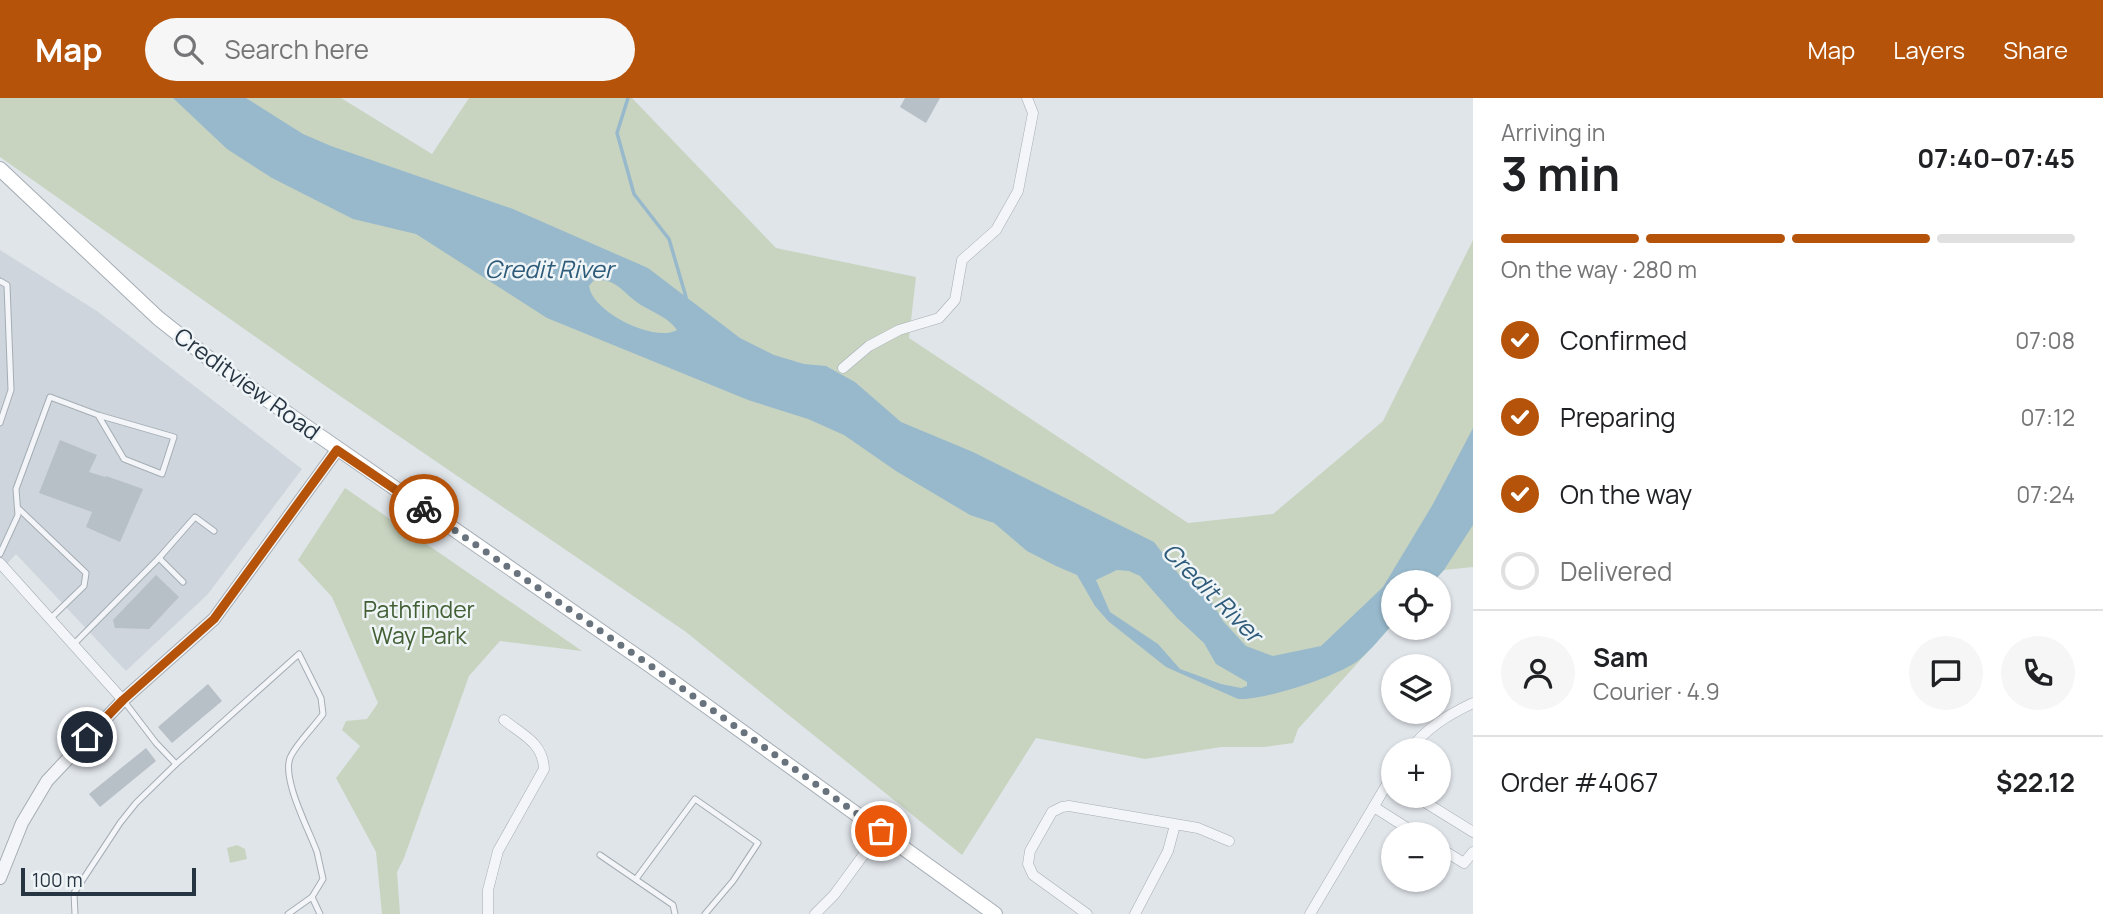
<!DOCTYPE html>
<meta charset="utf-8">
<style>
:root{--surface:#fff;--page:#f6f6f6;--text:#202124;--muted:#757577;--line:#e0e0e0;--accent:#b45309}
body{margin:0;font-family:Manrope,sans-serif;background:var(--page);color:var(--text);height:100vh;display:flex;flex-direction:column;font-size:26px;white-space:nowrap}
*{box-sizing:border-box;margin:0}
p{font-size:23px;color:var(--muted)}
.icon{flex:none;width:38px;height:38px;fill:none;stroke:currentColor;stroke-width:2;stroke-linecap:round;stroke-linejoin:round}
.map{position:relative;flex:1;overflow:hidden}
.sheet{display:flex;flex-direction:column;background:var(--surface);width:630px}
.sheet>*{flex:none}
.fabs{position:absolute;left:1381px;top:472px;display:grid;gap:14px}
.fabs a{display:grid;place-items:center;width:70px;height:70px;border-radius:50%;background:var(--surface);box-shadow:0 2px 5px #0004;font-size:35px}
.scale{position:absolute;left:21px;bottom:18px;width:175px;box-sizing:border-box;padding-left:7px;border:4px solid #273542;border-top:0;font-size:19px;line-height:24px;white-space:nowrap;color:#273542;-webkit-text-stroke:5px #eff4f7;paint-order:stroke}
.pin{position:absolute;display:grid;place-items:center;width:60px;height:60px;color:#fff;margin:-30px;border:4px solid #fff;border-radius:50%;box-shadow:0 2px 7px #0007}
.courier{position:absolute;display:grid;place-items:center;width:70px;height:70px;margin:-35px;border:5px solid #b45309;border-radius:50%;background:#fff;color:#222;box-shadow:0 2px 9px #0007}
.head em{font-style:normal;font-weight:700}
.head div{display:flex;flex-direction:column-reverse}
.head{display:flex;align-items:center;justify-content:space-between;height:119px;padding:0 28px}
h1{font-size:46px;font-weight:700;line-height:52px}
.bar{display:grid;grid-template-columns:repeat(4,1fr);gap:10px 7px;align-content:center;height:84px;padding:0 28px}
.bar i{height:9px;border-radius:5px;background:var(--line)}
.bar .selected{background:var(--accent)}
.bar p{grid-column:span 4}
.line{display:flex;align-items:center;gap:18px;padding:0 28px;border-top:2px solid var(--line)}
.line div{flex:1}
.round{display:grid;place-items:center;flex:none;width:74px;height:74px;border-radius:37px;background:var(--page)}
ol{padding:0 28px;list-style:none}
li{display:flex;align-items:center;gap:21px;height:77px}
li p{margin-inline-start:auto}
li .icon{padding:7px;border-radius:50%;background:var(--accent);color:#fff;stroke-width:4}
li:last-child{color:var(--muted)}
li i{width:38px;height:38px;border:4px solid var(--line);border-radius:50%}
header{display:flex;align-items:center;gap:42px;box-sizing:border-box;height:98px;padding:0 35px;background:var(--accent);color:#fff}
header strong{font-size:33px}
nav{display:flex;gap:38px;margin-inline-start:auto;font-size:24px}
.search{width:490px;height:63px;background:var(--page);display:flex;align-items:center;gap:18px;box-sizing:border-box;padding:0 24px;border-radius:38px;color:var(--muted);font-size:26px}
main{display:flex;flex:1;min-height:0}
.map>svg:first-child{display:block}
.built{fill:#ced5dc}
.green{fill:#c8d4c0}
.water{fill:#98b9cc;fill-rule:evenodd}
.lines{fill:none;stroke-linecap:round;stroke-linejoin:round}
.stream{stroke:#98b9cc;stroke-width:3.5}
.building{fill:#b7bfc7}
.service-casing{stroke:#a5adb4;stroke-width:7}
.minor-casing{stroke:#a5adb4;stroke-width:11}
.tertiary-casing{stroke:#a5adb4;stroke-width:14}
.secondary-casing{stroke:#a5adb4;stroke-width:16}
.service{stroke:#f3f5f8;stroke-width:5}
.minor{stroke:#f3f5f8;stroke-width:10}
.tertiary{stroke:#f3f5f8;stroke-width:12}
.secondary{stroke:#fff;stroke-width:14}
.done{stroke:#68737d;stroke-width:7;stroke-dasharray:0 12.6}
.route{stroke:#b45309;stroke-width:9}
.labels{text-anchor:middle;stroke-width:5;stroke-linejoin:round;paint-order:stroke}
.street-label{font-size:23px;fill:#273542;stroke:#eff4f7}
.park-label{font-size:23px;fill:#425f34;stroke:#eff4f7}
.water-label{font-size:24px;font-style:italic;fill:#2e5b79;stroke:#eff4f7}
</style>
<header>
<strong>Map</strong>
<div class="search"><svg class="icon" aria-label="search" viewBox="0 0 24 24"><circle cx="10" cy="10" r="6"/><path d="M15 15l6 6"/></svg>Search here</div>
<nav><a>Map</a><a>Layers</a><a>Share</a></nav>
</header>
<main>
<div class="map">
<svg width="1473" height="816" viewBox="0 0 1473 816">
<rect width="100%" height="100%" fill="#e0e5ea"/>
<!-- built -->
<path class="built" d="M0,152L97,213L302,371L208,496L126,573L16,456L0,474Z"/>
<!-- green -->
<g class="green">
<path d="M0,0H341L432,56L469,0H632L776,150L916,179L909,240L1188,425L1273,416L1383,323L1473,142V469L1444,472L1432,485H1393V526L1298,631L1293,645L1264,649H1221L1145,661L1036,640L962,757L686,534L324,287L0,59Z"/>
<path d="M345,390L582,553L500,543L469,578L404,760L397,774L400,816H382L376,754L336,680L360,648L342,632L346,623L367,621L378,605L332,499L298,462Z"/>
<path d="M237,747L245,751L247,761L230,765L227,750Z"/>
</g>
<!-- water -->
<path class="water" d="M173,0H246L303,36L331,48L513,111L648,170L740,240L774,257L804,266L826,268L855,284L901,324L973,354L1154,444L1181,479L1210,501L1223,523L1246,548L1273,558L1321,548L1383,489L1433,406L1473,330V427L1444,472L1432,485H1393V526C1382,538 1371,552 1359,562C1339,578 1263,603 1238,601L1166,569L1108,523L1095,508L1077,477L1056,468L1027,453L994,425L970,417L896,373L844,337L808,321L748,302L547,220L416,136L353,121L272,80L227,51ZM594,182C618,180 624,197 641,207C654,215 668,219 677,232C655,245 592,214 589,188ZM1117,472L1129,473L1140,478L1177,520L1204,545L1216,566L1247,584V588L1241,590L1221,586L1180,571L1158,546L1110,514L1096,482Z"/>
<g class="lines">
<!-- stream -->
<path class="stream" d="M628,0L617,35L634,96L669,141L686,199"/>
</g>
<!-- building -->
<g class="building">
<path d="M905,0H940L926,25L900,9Z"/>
<path d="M60,342L97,357L89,374L105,379L106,378L143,391L120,444L86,429L92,414L39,395Z"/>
<path d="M156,477L179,499L149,531L115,530L113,522Z"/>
<path d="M208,586L222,603L172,645L158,629Z"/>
<path d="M146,650L156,663L100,709L89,696Z"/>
</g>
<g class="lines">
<!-- service casing -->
<g class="service-casing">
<g id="service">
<path d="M0,183L7,187L11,292L0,325"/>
<path d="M19,411L86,475L84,488L50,521"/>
<path d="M0,456L18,417L16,391L50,299L98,317L174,339L162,376L124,361L98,317"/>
<path d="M159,460L183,484"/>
<path d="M74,546L159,460L195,419L214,433"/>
<path d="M124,603L156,645L176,666"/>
<path d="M600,757L673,807L675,816"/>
<path d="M636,781L695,701L758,745L733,783L705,816"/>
<path d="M312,799L320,816"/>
<path d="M75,816L74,795L120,725L136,705L176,666L299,556L321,600L323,616C314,629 295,647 290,660C282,682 309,732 317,754C319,763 321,772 323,781L312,799L288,816"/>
</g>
</g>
<!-- minor casing -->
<g class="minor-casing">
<g id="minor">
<path d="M843,270L869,248L899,232L939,220L955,202L962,162L996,132L1018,93L1033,15L1027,0"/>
<path d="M0,465L123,602"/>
<path d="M1409,653C1426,630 1448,617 1473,605"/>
<path d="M1415,698L1473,734"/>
<path d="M1374,709L1418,737"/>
<path d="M1438,749L1464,765L1473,754"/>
<path d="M488,816V792L498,753L544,671C543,645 523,637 504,622"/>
<path d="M815,816L834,797L881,733"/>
<path d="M1087,816L1033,777L1028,766L1030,753L1052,714L1062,709L1069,708L1198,730L1229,743"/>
<path d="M1135,816L1168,753L1175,727"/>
<path d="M1310,816L1393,676"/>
</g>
</g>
<!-- tertiary casing -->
<g class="tertiary-casing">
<path id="tertiary" d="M0,780L22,725L47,683L123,602L214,521L337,352"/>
</g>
<!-- secondary casing -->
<g class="secondary-casing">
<path id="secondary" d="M0,71L158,220L216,266L651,568L995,816"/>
</g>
<!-- service -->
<use href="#service" class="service"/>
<!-- minor -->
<use href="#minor" class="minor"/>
<!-- tertiary -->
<use href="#tertiary" class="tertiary"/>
<!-- secondary -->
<use href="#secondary" class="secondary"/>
</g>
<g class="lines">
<!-- done -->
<path class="done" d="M424,411L651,568L881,733"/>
<!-- route -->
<path class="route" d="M87,639L123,602L214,521L337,352L424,411"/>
</g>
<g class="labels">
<!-- street labels -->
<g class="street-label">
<text transform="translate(247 286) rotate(36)" y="8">Creditview Road</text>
</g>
<!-- park labels -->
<g class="park-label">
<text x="419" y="520">Pathfinder<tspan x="419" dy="26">Way Park</tspan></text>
</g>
<!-- water labels -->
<g class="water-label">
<text x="549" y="180">Credit River</text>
<text transform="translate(1212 495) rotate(45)" y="8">Credit River</text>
</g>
</g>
</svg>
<div class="fabs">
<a><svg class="icon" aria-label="locate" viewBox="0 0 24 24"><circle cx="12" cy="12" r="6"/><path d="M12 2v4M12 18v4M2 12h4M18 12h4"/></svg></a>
<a><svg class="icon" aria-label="layers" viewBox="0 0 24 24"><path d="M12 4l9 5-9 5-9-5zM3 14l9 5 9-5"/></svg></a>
<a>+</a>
<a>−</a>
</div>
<div class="scale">100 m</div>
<div class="pin" style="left:881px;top:733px;background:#ea580c"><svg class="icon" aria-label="bag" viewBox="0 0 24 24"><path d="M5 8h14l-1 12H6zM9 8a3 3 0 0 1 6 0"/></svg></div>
<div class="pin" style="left:87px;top:639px;background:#1f2937"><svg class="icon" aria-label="home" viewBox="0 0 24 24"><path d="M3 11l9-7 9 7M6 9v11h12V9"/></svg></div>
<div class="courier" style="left:424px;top:411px"><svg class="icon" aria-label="bike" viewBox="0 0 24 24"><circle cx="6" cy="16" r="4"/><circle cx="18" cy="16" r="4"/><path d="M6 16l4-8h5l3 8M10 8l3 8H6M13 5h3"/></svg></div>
</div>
<section class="sheet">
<div class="head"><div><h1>3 min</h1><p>Arriving in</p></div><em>07:40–07:45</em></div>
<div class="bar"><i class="selected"></i><i class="selected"></i><i class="selected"></i><i></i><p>On the way · 280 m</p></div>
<ol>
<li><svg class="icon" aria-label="check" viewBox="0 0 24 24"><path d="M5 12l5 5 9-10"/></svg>Confirmed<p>07:08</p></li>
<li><svg class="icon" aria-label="check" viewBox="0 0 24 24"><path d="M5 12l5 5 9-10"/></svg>Preparing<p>07:12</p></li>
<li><svg class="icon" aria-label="check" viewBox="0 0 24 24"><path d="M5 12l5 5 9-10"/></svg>On the way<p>07:24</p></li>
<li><i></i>Delivered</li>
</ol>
<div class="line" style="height:126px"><a class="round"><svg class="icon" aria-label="person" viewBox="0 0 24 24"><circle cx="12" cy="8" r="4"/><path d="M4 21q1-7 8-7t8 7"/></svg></a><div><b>Sam</b><p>Courier · 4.9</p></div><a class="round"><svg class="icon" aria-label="chat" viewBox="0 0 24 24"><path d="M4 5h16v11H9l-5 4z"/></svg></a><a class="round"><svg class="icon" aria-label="phone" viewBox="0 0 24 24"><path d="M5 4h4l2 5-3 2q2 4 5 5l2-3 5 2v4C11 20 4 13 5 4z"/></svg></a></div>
<div class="line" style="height:91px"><div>Order #4067</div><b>$22.12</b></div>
</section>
</main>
